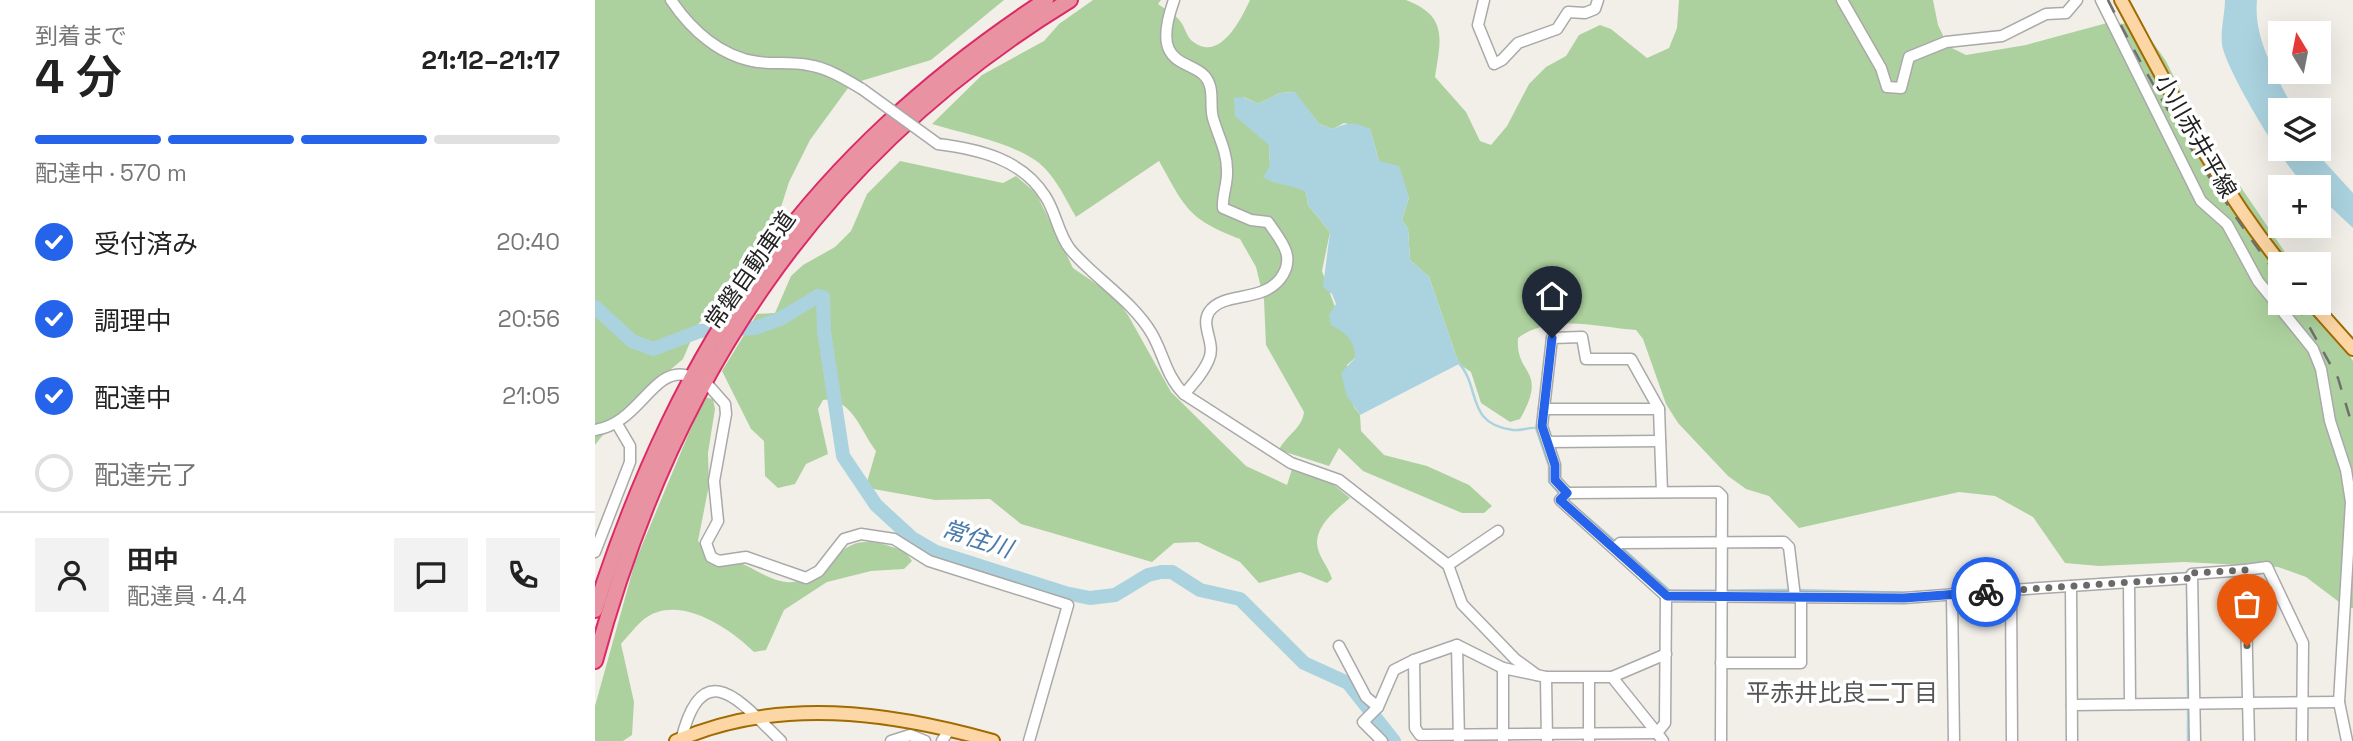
<!DOCTYPE html>
<html lang="ja">
<meta charset="utf-8">
<style>
:root{--surface:#fff;--page:#f2f2f2;--text:#222;--muted:#767676;--line:#e0e0e0;--accent:#2563eb}
body{margin:0;font-family:"Space Grotesk","Noto Sans JP",sans-serif;background:var(--page);color:var(--text);height:100vh;display:flex;flex-direction:column;font-size:26px;white-space:nowrap}
*{box-sizing:border-box;margin:0}
p{font-size:23px;color:var(--muted)}
.icon{flex:none;width:38px;height:38px;fill:none;stroke:currentColor;stroke-width:2;stroke-linecap:round;stroke-linejoin:round}
.map{position:relative;flex:1;overflow:hidden}
.details{display:flex;flex-direction:column;background:var(--surface);width:595px}
.details>*{flex:none}
.needle{width:46px;rotate:350deg}
.controls{position:absolute;left:1673px;top:21px;display:grid;gap:14px}
.controls a{display:grid;place-items:center;width:63px;height:63px;border-radius:0px;background:var(--surface);box-shadow:0 7px 28px #0002;font-size:35px}
.pin{position:absolute;display:grid;place-items:center;width:60px;height:60px;color:#fff;margin:-72px -30px;border-radius:50% 50% 50% 0;rotate:-45deg;box-shadow:0 0 7px #0007}
.pin .icon{rotate:45deg}
.courier{position:absolute;display:grid;place-items:center;width:70px;height:70px;margin:-35px;border:5px solid #2563eb;border-radius:50%;background:#fff;color:#222;box-shadow:0 2px 9px #0007}
.head em{font-style:normal;font-weight:600}
.head div{display:flex;flex-direction:column-reverse}
.head{display:flex;align-items:center;justify-content:space-between;height:119px;padding:0 35px}
h1{font-size:46px;font-weight:600;line-height:52px}
.bar{display:grid;grid-template-columns:repeat(4,1fr);gap:10px 7px;align-content:center;height:84px;padding:0 35px}
.bar i{height:9px;border-radius:5px;background:var(--line)}
.bar .current{background:var(--accent)}
.bar p{grid-column:span 4}
.line{display:flex;align-items:center;gap:18px;padding:0 35px;border-top:2px solid var(--line)}
.line div{flex:1}
.round{display:grid;place-items:center;flex:none;width:74px;height:74px;border-radius:0px;background:var(--page)}
ol{padding:0 35px;list-style:none}
li{display:flex;align-items:center;gap:21px;height:77px}
li p{margin-inline-start:auto}
li .icon{padding:7px;border-radius:50%;background:var(--accent);color:#fff;stroke-width:4}
li:last-child{color:var(--muted)}
li i{width:38px;height:38px;border:4px solid var(--line);border-radius:50%}
main{display:flex;flex:1;min-height:0}
.map>svg:first-child{display:block}
.forest{fill:#add19e}
.water{fill:#aad3df}
.lines{fill:none;stroke-linecap:round;stroke-linejoin:round}
.stream{stroke:#aad3df;stroke-width:2.5}
.river{stroke:#aad3df;stroke-width:14}
.minor-casing{stroke:#a9a9a9;stroke-width:13}
.major-casing{stroke:#a06b00;stroke-width:16}
.highway-casing{stroke:#dc2a67;stroke-width:18}
.minor{stroke:#fff;stroke-width:10}
.major{stroke:#fcd6a4;stroke-width:12}
.highway{stroke:#e892a2;stroke-width:14}
.rail{stroke:#707070;stroke-width:2.5;stroke-dasharray:14 14;stroke-linecap:butt}
.minor-bridge-casing{stroke:#a9a9a9;stroke-width:13;stroke-linecap:butt}
.minor-bridge{stroke:#fff;stroke-width:10}
.done{stroke:#6b6a68;stroke-width:7;stroke-dasharray:0 12.6}
.route{stroke:#2563eb;stroke-width:9}
.labels{text-anchor:middle;stroke-width:7;stroke-linejoin:round;paint-order:stroke}
.street-label{font-size:23px;fill:#222;stroke:#fff}
.water-label{font-size:24px;font-style:italic;fill:#4a7aab;stroke:#fff}
.neighbourhood-label{font-size:24px;fill:#555;stroke:#fff}
</style>
<main>
<section class="details">
<div class="head"><div><h1>4 分</h1><p>到着まで</p></div><em>21:12–21:17</em></div>
<div class="bar"><i class="current"></i><i class="current"></i><i class="current"></i><i></i><p>配達中 · 570 m</p></div>
<ol>
<li><svg class="icon" aria-label="check" viewBox="0 0 24 24"><path d="M5 12l5 5 9-10"/></svg>受付済み<p>20:40</p></li>
<li><svg class="icon" aria-label="check" viewBox="0 0 24 24"><path d="M5 12l5 5 9-10"/></svg>調理中<p>20:56</p></li>
<li><svg class="icon" aria-label="check" viewBox="0 0 24 24"><path d="M5 12l5 5 9-10"/></svg>配達中<p>21:05</p></li>
<li><i></i>配達完了</li>
</ol>
<div class="line" style="height:126px"><a class="round"><svg class="icon" aria-label="person" viewBox="0 0 24 24"><circle cx="12" cy="8" r="4"/><path d="M4 21q1-7 8-7t8 7"/></svg></a><div><b>田中</b><p>配達員 · 4.4</p></div><a class="round"><svg class="icon" aria-label="chat" viewBox="0 0 24 24"><path d="M4 5h16v11H9l-5 4z"/></svg></a><a class="round"><svg class="icon" aria-label="phone" viewBox="0 0 24 24"><path d="M5 4h4l2 5-3 2q2 4 5 5l2-3 5 2v4C11 20 4 13 5 4z"/></svg></a></div>
</section>
<div class="map">
<svg width="1758" height="741" viewBox="0 0 1758 741">
<rect width="100%" height="100%" fill="#f2efe9"/>
<!-- forest -->
<g class="forest">
<path d="M0,0H409L336,60L256,84L215,140L194,182L181,223L102,326L88,359L25,413L0,445Z"/>
<path d="M498,0H566L563,4C570,9 580,14 585,21C590,27 591,35 596,40C624,65 646,19 655,0H811C853,16 846,39 840,77L871,112L885,141L896,145L912,126L934,84L951,67L971,56L984,35L1005,25L1016,29L1052,58L1074,48L1082,28L1084,0H1338L1343,25L1353,46L1371,55L1431,45L1512,23L1533,24L1554,37L1571,61L1599,118L1698,264H1685V303H1723L1758,361V608H1752L1711,577L1683,567L1589,562L1504,566L1470,563L1438,517L1400,496L1364,492L1204,528L1174,496L1151,489L1133,476L1083,423L1071,404L1048,339L1041,330C1003,327 956,313 923,338C920,376 954,368 925,419L915,422L886,403L876,372L864,364L834,277L815,260L813,229L807,220L814,197L784,161L775,129L749,123L738,129L724,124L699,92L685,93L663,104L649,97L665,137L674,144L675,166L711,192L713,205L735,232L727,271L749,332L759,342L761,357L752,365L759,407L765,415L766,431L789,455L832,466L874,485L897,506L889,513H867L768,471L744,448L734,466L684,450C691,435 707,429 709,412L671,345L669,300L661,267L645,239C592,219 590,207 564,161L481,217C470,198 459,173 440,160C411,141 370,134 337,124L387,75L449,41L464,24Z"/>
<path d="M305,161L408,183L421,176L441,193L478,268L519,296L533,315L576,392L651,466L692,485L697,469L738,484L755,498C741,510 717,528 723,549C726,560 734,568 737,579L732,583L705,572L664,583L645,562L603,542L579,543L557,562L426,524L395,499L340,500L273,488L272,482L281,451C266,432 257,397 228,400L223,409L233,454L211,464L200,484L183,488L170,476L169,441L156,429L127,371L162,314L180,313L196,276L208,265L240,247L256,231L272,194Z"/>
<path d="M109,397L118,399L120,409L113,453L114,485L103,541L116,558C123,559 131,559 138,560C157,566 178,584 198,582C241,579 239,529 291,545C304,549 310,550 317,561L309,569L276,571L232,582L189,610L171,650L159,652C134,627 81,592 48,620C40,627 33,636 26,644L39,702L37,735L28,741H0V706L40,562Z"/>
</g>
<!-- water -->
<g class="water">
<path d="M1630,0H1662C1658,39 1682,76 1699,110H1685V149H1718L1758,193V228L1724,196V187H1712C1690,169 1635,76 1628,49C1624,34 1630,15 1630,0Z"/>
<path d="M700,92L724,124L738,129C752,122 761,122 775,129L784,161L804,166L814,197L807,220L813,229L815,260L834,277L864,364L765,415L752,396L746,373L761,357C758,340 752,333 736,325L734,315L741,304L737,294L728,287L735,232L713,205L711,192C697,184 682,186 668,177L675,166L674,145L640,116L639,98L648,97L663,104L685,93Z"/>
</g>
<g class="lines">
<!-- stream -->
<g class="stream">
<path d="M862,361C887,386 869,424 918,430C926,431 934,427 941,428L954,466V482L965,494"/>
<path d="M970,498L1021,542"/>
<path d="M1026,547L1075,591L1195,590"/>
<path d="M1592,582L1593,696"/>
<path d="M1422,585L1592,573"/>
<path d="M1202,590L1317,593"/>
<path d="M1593,709V741"/>
</g>
<!-- river -->
<path class="river" d="M0,307L37,341L58,349L105,331L160,328L185,319L223,296L228,297L229,331L248,456L281,505L317,538L341,552L470,593L495,598L520,595L553,575L566,572H577L605,590L645,599L709,663L753,683L799,741"/>
<!-- minor casing -->
<g class="minor-casing">
<g id="minor">
<path d="M76,0C96,30 126,57 163,62C179,64 197,62 213,65C233,68 250,79 267,89"/>
<path d="M579,0C551,78 607,54 615,86C618,96 615,108 618,118C623,136 632,151 632,170C633,183 627,195 628,208L656,220L673,222C686,241 702,257 685,279C666,303 628,291 614,312C605,326 621,343 614,359C609,372 598,384 589,394"/>
<path d="M889,0L883,25L899,64L907,60L923,43L962,29L973,12L990,13L1000,9L1003,0"/>
<path d="M1247,0L1286,68L1292,87L1306,88L1314,57L1351,42L1407,36L1451,14L1471,13L1482,0"/>
<path d="M1506,0L1606,201L1632,224L1663,281L1718,349L1726,369L1735,421L1751,470L1756,502L1744,702L1752,741"/>
<path d="M343,144C383,149 427,159 450,196C461,212 463,234 475,249C500,279 537,300 557,334C569,355 571,376 589,394L696,463L744,480L853,565L867,604L920,659L942,675"/>
<path d="M115,387L130,404L131,414L119,481L123,521L111,543L116,557L124,561L151,557L211,578L224,571L249,539L266,534L299,539L334,561L473,605L434,741"/>
<path d="M949,409H1064L1067,492"/>
<path d="M1064,409L1036,359H991L987,337L957,338L947,426L960,465V480L972,493L1123,492L1127,496L1126,741"/>
<path d="M0,430C43,424 58,368 90,375"/>
<path d="M953,442L1065,441"/>
<path d="M972,493L965,500L1071,596"/>
<path d="M1020,548L1025,543L1189,542L1194,547L1200,597"/>
<path d="M0,552L35,462V446L22,424"/>
<path d="M853,565L903,531"/>
<path d="M1534,582L1535,704"/>
<path d="M1476,586L1477,741"/>
<path d="M1357,594L1359,741"/>
<path d="M862,645L864,741"/>
<path d="M744,646L771,697L783,707"/>
<path d="M1126,663H1206V597"/>
<path d="M908,668V741"/>
<path d="M951,677L952,741"/>
<path d="M1017,677H951L908,668L862,645L819,660L820,728L825,735L1062,733"/>
<path d="M994,678V741"/>
<path d="M1477,705L1744,702"/>
<path d="M1062,733L1017,677L1071,654"/>
<path d="M86,741C107,652 146,702 186,741"/>
<path d="M296,741L315,735L330,741"/>
<path d="M347,741L354,730"/>
<path d="M787,741L768,722L783,707L799,670L819,660"/>
<path d="M1068,741L1062,733L1070,723L1071,596L1309,598L1416,590"/>
<path d="M1417,741L1416,590L1597,578"/>
<path d="M1600,741L1597,574L1650,570"/>
<path d="M1654,741L1650,570L1672,567L1708,643L1707,741"/>
</g>
</g>
<!-- major casing -->
<g class="major-casing">
<g id="major">
<path d="M1526,0C1576,92 1620,182 1686,264"/>
<path d="M1717,303L1758,349"/>
<path d="M81,741C183,696 295,712 398,741"/>
</g>
</g>
<!-- highway casing -->
<g class="highway-casing">
<g id="highway">
<path d="M0,610C87,341 212,157 451,0"/>
<path d="M0,661C77,377 222,155 475,0"/>
</g>
</g>
<!-- minor -->
<use href="#minor" class="minor"/>
<!-- major -->
<use href="#major" class="major"/>
<!-- highway -->
<use href="#highway" class="highway"/>
<!-- rail -->
<g class="rail">
<path d="M1513,0C1563,99 1619,190 1685,279"/>
<path d="M1701,303L1743,378L1758,428"/>
</g>
<!-- minor-bridge casing -->
<g class="minor-bridge-casing">
<path id="minor-bridge" d="M267,89L343,144"/>
</g>
<!-- minor-bridge -->
<use href="#minor-bridge" class="minor-bridge"/>
</g>
<g class="lines">
<!-- done -->
<path class="done" d="M1391,592L1597,578V573L1650,570L1652,646"/>
<!-- route -->
<path class="route" d="M957,338L947,426L960,465V480L972,493L965,500L1072,596L1309,598L1391,592"/>
</g>
<g class="labels">
<!-- street labels -->
<g class="street-label">
<text transform="translate(1601 136) rotate(60)" y="8">小川赤井平線</text>
<text transform="translate(155 270) rotate(-55)" y="8">常磐自動車道</text>
</g>
<!-- water labels -->
<g class="water-label">
<text transform="translate(382 539) rotate(18)" y="8">常住川</text>
</g>
<!-- neighbourhood labels -->
<g class="neighbourhood-label">
<text x="1247" y="701">平赤井比良二丁目</text>
</g>
</g>
</svg>
<div class="controls">
<a><svg class="needle" viewBox="-14 -14 28 28"><path d="M0-13l5 13h-10z" fill="#e53935"/><path d="M0 13l5-13h-10z" fill="#767676"/></svg></a>
<a><svg class="icon" aria-label="layers" viewBox="0 0 24 24"><path d="M12 4l9 5-9 5-9-5zM3 14l9 5 9-5"/></svg></a>
<a>+</a>
<a>−</a>
</div>
<div class="pin" style="left:1652px;top:646px;background:#ea580c"><svg class="icon" aria-label="bag" viewBox="0 0 24 24"><path d="M5 8h14l-1 12H6zM9 8a3 3 0 0 1 6 0"/></svg></div>
<div class="pin" style="left:957px;top:338px;background:#1f2937"><svg class="icon" aria-label="home" viewBox="0 0 24 24"><path d="M3 11l9-7 9 7M6 9v11h12V9"/></svg></div>
<div class="courier" style="left:1391px;top:592px"><svg class="icon" aria-label="bike" viewBox="0 0 24 24"><circle cx="6" cy="16" r="4"/><circle cx="18" cy="16" r="4"/><path d="M6 16l4-8h5l3 8M10 8l3 8H6M13 5h3"/></svg></div>
</div>
</main>
